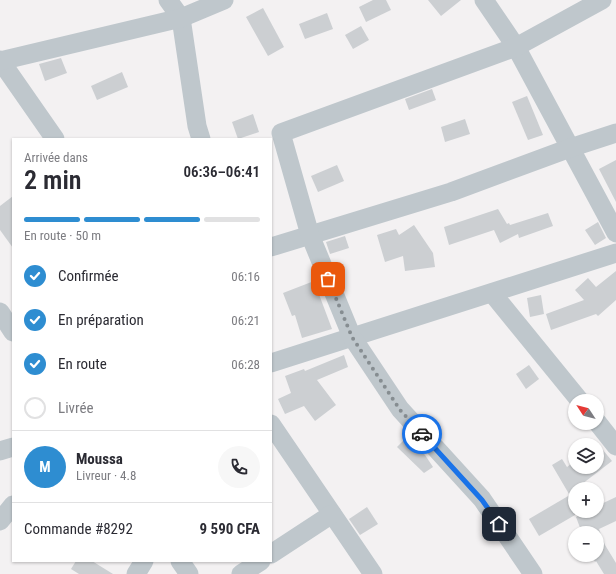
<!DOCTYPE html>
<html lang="fr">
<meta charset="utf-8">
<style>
:root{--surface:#fff;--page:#f7f7f7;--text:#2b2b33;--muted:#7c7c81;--line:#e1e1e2;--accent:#2e8dd1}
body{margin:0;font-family:"Roboto Condensed",sans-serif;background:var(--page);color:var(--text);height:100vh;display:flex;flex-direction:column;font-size:15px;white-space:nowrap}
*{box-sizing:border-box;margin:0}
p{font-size:13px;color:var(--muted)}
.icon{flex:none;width:22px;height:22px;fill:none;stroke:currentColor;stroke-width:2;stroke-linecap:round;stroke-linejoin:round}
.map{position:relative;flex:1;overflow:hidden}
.details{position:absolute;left:12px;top:138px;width:260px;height:424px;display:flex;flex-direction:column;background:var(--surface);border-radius:0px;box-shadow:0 1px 3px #0004}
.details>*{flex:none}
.needle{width:26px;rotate:306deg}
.tools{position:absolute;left:568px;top:394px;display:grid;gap:8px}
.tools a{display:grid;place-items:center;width:36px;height:36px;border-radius:50%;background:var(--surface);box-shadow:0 1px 3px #0004;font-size:20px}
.pin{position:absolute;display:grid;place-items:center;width:34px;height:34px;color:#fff;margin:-17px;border-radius:8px;box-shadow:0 2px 6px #0006}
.courier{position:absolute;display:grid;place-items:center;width:40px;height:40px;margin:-20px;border:3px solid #1a73e8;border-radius:50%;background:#fff;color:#222;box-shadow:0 1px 5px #0007}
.headline em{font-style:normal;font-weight:600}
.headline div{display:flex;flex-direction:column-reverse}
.headline{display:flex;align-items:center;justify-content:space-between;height:68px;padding:0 12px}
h1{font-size:26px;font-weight:600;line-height:30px}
.bar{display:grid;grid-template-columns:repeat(4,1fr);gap:6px 4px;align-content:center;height:48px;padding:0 12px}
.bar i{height:5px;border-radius:3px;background:var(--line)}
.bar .current{background:var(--accent)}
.bar p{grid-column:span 4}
.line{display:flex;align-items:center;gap:10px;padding:0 12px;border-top:1px solid var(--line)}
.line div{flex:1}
.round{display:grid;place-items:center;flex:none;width:42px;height:42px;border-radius:21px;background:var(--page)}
ol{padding:0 12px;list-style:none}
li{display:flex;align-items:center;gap:12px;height:44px}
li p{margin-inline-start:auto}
li .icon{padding:4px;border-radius:50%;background:var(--accent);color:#fff;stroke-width:4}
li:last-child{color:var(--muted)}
li i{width:22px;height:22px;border:2px solid var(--line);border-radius:50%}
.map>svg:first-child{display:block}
.building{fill:#cccfd2}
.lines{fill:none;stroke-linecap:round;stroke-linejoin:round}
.street{stroke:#bfc7cc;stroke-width:19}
.done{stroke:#868d91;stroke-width:4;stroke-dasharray:0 7.2}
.route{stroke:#1a73e8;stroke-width:5}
</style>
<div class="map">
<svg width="616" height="574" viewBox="0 0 616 574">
<rect width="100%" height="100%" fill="#f3f1f2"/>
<!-- building -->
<g class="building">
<path d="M373,0H386L391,10L366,22L359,7Z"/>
<path d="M428,0H461L441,16Z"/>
<path d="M263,8L284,47L268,56L246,17Z"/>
<path d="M327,13L333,29L305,39L299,24Z"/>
<path d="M361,26L369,40L353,49L345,35Z"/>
<path d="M61,58L67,73L45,81L39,64Z"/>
<path d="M122,72L128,87L97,100L91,86Z"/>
<path d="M432,89L436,100L409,110L405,99Z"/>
<path d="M527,96L543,135L528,140L512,102Z"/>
<path d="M253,114L259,132L238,139L232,122Z"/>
<path d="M465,119L470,134L445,142L441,127Z"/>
<path d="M616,160V202L599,169Z"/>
<path d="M337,165L344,181L318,192L311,176Z"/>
<path d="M13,196V248L0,230V206Z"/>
<path d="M498,209L507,224L509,223L510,225L548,213L553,226L519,238L518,234L500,243L494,230L449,245L444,227Z"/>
<path d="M598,222L606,238L595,245L585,230Z"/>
<path d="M414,225L433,253L435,267L405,271L403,256L385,262L377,235L396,229L399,235Z"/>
<path d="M345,236L349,248L330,254L326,242Z"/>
<path d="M616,271V300L598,316L596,314L551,330L546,314L584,300L575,290L588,278L596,287Z"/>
<path d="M314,281L332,329L302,338L295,315L292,316L283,293Z"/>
<path d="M541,295L544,314L530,317L527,298Z"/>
<path d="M344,355L348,367L317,380L336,405L315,421L304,406L285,414L278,399L291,393L285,376L304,369L305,371Z"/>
<path d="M529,365L539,379L526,389L516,374Z"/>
<path d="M407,437L425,455L433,467L424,473L397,447Z"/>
<path d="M598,444L612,461L569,494L552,465L562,459L567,467L575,461V467H597L596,445Z"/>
<path d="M575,492V515L539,536L529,519Z"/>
<path d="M616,497V521L599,529L605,545L616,563V574H604L596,561L595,562L592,555H597V533H582L576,517L588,511H597V506Z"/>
<path d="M367,507L378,524L360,535L349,519Z"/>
<path d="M76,561H92L113,574H79L71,569Z"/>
</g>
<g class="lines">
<!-- street -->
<g class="street">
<path d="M168,0L181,18L197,126L201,139"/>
<path d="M484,0L516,47L616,233"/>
<path d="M0,60L55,139"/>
<path d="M0,61L181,18L224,0"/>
<path d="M271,247L451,192L570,148L616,133"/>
<path d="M492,293L580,401"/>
<path d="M0,312L13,332"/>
<path d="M271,363L616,253"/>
<path d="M597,422L616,446"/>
<path d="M271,424L373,574"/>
<path d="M0,451L13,447"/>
<path d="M0,521L13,505"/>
<path d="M271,554L332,514"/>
<path d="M180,561L189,574"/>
<path d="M136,574L144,561"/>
<path d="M241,574L261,561"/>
<path d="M533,574L482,499L400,409L352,337L310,235L281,133L516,47L602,0"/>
</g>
</g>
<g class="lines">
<!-- done -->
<path class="done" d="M328,279L352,337L400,410L422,434"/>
<!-- route -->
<path class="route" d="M422,434L482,500L499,524"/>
</g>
</svg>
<div class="tools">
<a><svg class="needle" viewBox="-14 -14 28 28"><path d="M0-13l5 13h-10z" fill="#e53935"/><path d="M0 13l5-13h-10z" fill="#7c7c81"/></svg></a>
<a><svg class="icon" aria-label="layers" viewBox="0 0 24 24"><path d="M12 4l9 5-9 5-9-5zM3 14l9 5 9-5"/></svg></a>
<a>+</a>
<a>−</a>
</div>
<div class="pin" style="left:328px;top:279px;background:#ea580c"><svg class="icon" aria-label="bag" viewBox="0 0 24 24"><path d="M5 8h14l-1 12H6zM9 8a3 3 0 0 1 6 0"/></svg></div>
<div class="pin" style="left:499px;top:524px;background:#1f2937"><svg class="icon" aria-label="home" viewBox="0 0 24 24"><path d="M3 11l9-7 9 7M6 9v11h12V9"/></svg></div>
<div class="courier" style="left:422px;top:434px"><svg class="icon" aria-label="car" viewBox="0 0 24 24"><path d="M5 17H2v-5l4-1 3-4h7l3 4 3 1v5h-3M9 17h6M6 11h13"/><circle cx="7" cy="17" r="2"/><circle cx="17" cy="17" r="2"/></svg></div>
<section class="details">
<div class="headline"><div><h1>2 min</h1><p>Arrivée dans</p></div><em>06:36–06:41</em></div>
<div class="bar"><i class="current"></i><i class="current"></i><i class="current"></i><i></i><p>En route · 50 m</p></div>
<ol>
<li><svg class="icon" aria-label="check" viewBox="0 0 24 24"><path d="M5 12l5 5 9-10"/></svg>Confirmée<p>06:16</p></li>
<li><svg class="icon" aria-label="check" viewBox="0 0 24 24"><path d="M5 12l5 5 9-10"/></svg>En préparation<p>06:21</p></li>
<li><svg class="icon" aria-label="check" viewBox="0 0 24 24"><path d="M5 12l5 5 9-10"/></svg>En route<p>06:28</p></li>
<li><i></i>Livrée</li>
</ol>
<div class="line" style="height:72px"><b class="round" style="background:var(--accent);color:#fff">M</b><div><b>Moussa</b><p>Livreur · 4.8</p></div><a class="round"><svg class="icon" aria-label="phone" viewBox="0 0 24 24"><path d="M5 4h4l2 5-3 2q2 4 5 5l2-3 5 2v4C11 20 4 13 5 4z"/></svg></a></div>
<div class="line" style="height:52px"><div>Commande #8292</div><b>9 590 CFA</b></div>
</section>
</div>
